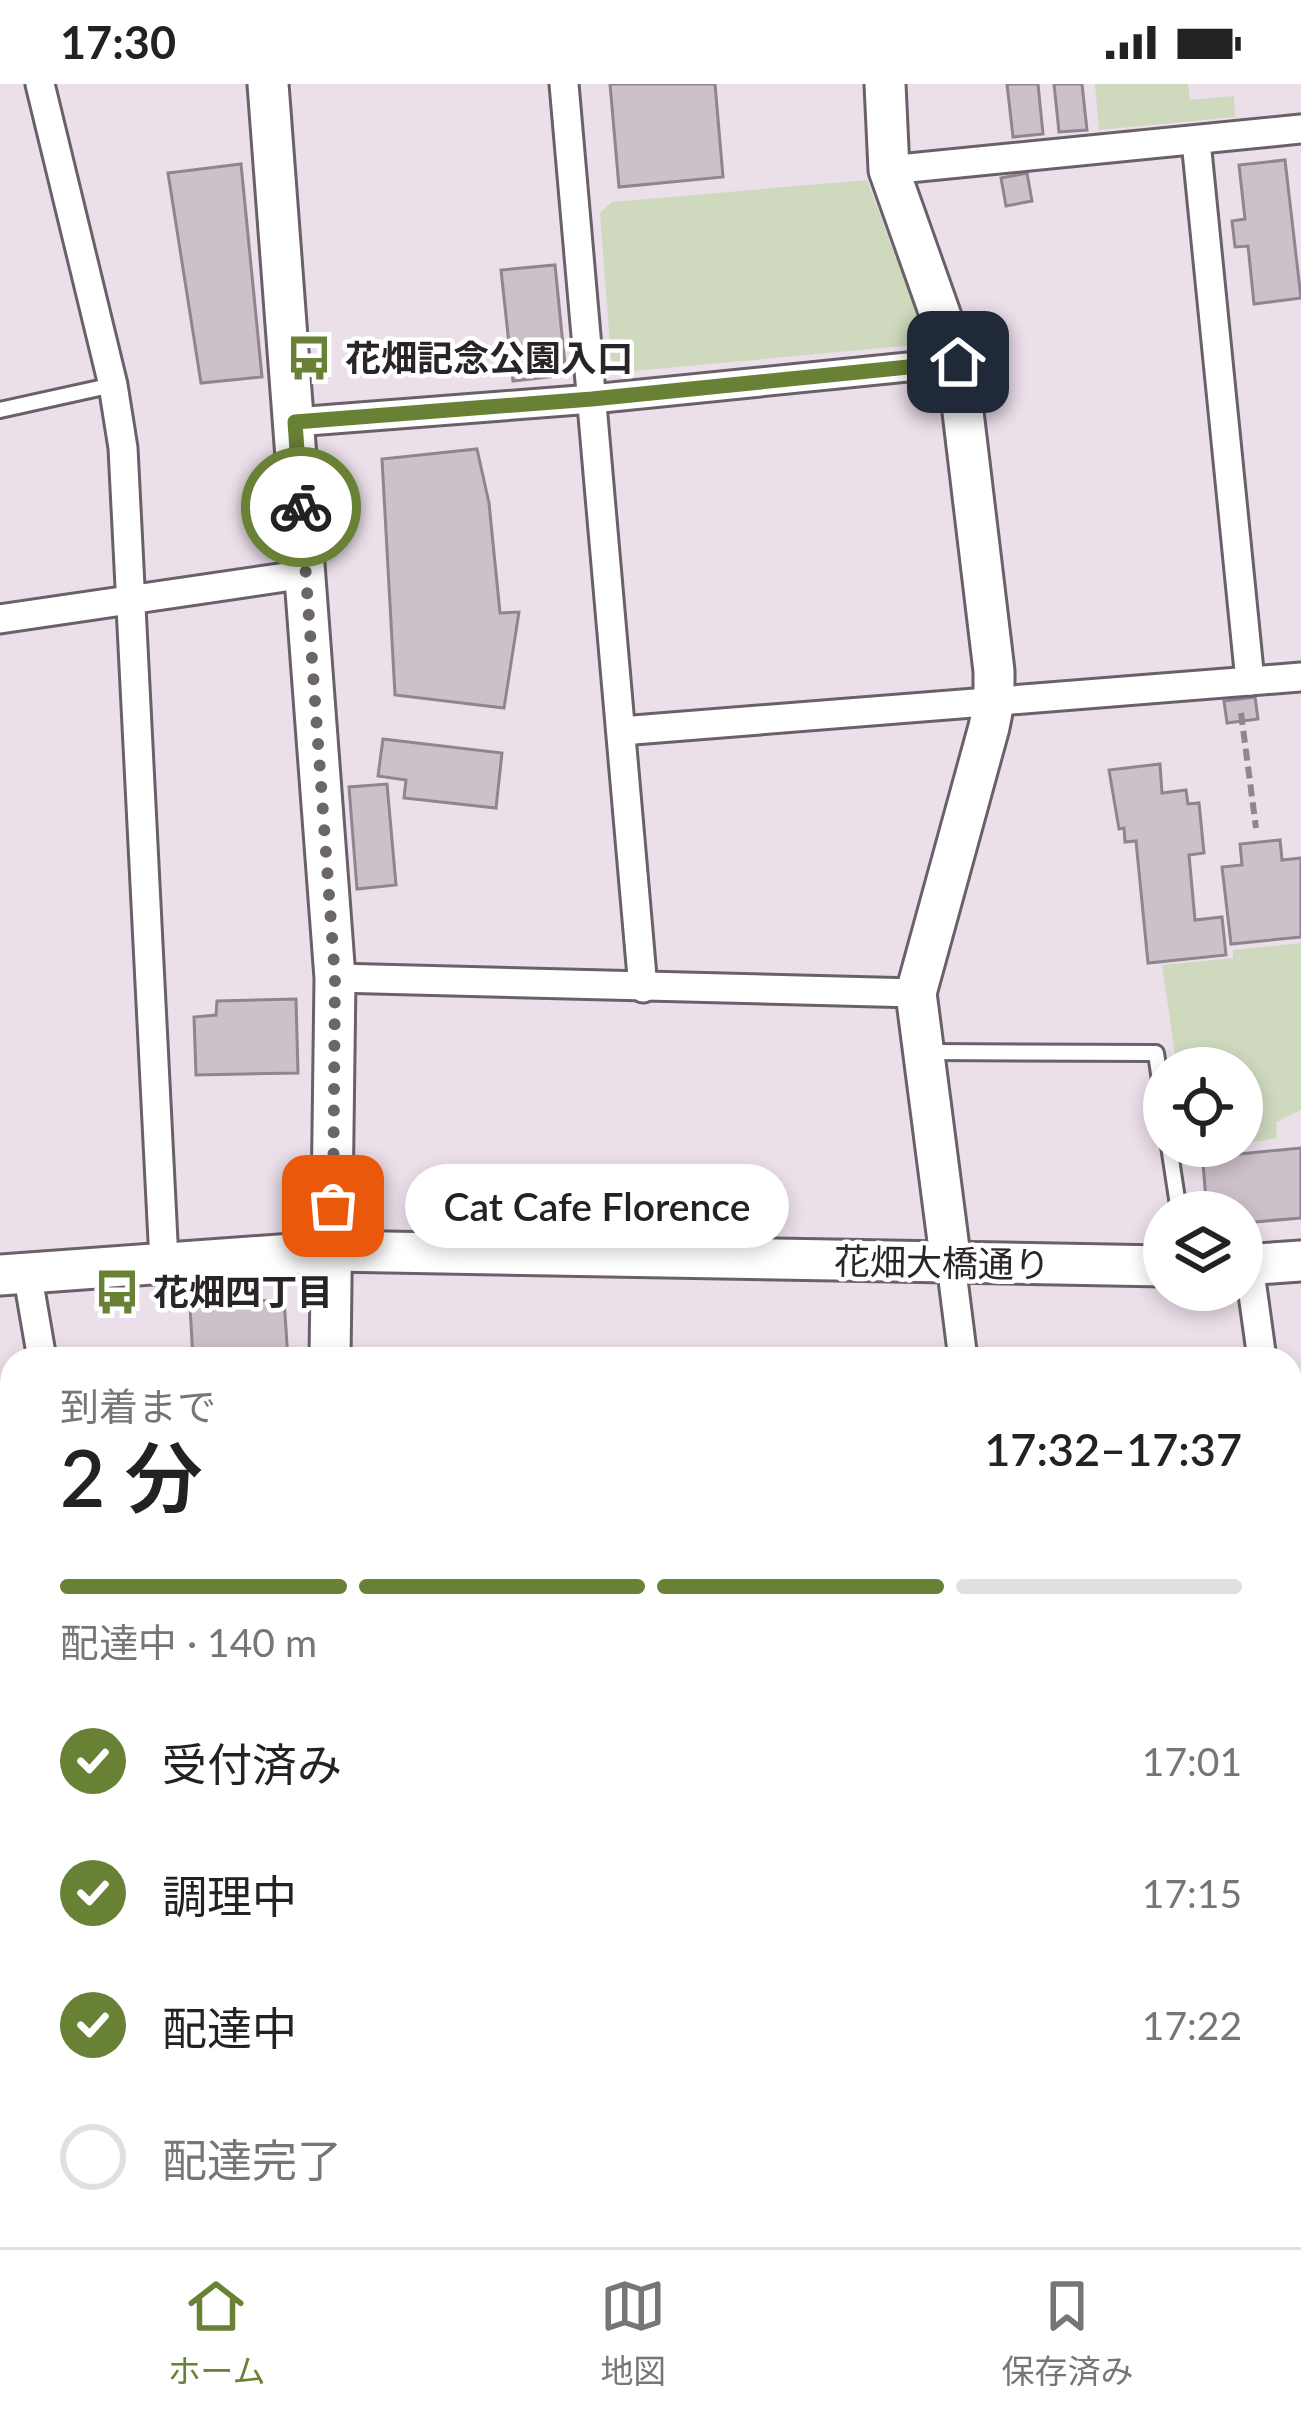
<!DOCTYPE html>
<html lang="ja">
<meta charset="utf-8">
<style>
:root{--surface:#fff;--page:#f6f6f6;--text:#222;--muted:#767676;--line:#e0e0e0;--accent:#688134}
body{margin:0;font-family:Lato,"Noto Sans JP",sans-serif;background:var(--page);color:var(--text);height:100vh;display:flex;flex-direction:column;font-size:45px;white-space:nowrap}
*{box-sizing:border-box;margin:0}
p{font-size:39px;color:var(--muted)}
.icon{flex:none;width:66px;height:66px;fill:none;stroke:currentColor;stroke-width:2;stroke-linecap:round;stroke-linejoin:round}
.map{position:relative;flex:1;overflow:hidden}
.details{position:absolute;left:0px;top:1263px;width:1302px;height:900px;display:flex;flex-direction:column;background:var(--surface);border-radius:36px 36px 0 0;box-shadow:0 6px 18px #0003}
.details>*{flex:none}
.tools{position:absolute;left:1143px;top:963px;display:grid;gap:24px}
.tools a{display:grid;place-items:center;width:120px;height:120px;border-radius:50%;background:var(--surface);box-shadow:0 6px 18px #0003;font-size:60px}
.pin{position:absolute;display:grid;place-items:center;width:102px;height:102px;color:#fff;margin:-51px;border-radius:24px;box-shadow:0 6px 18px #0006}
.courier{position:absolute;display:grid;place-items:center;width:120px;height:120px;margin:-60px;border:9px solid #688134;border-radius:50%;background:#fff;color:#222;box-shadow:0 3px 15px #0007}
.bubble{position:absolute;height:84px;border-radius:42px;background:var(--surface);box-shadow:0 6px 18px #0003;font-size:39px;font-weight:600;line-height:84px;text-align:center}
.headline em{font-style:normal;font-weight:600}
.headline div{display:flex;flex-direction:column-reverse}
.headline{display:flex;align-items:center;justify-content:space-between;height:204px;padding:0 60px}
h1{font-size:78px;font-weight:600;line-height:90px}
.bar{display:grid;grid-template-columns:repeat(4,1fr);gap:18px 12px;align-content:center;height:144px;padding:0 60px}
.bar i{height:15px;border-radius:9px;background:var(--line)}
.bar .on{background:var(--accent)}
.bar p{grid-column:span 4}
ol{padding:0 60px;list-style:none}
li{display:flex;align-items:center;gap:36px;height:132px}
li p{margin-inline-start:auto}
li .icon{padding:12px;border-radius:50%;background:var(--accent);color:#fff;stroke-width:4}
li:last-child{color:var(--muted)}
li i{width:66px;height:66px;border:6px solid var(--line);border-radius:50%}
.status{display:flex;justify-content:space-between;align-items:center;height:84px;padding:0 60px;background:var(--surface);direction:ltr}
.status svg{height:33px;fill:currentColor}
.dock{display:flex;justify-content:space-around;align-items:center;height:168px;border-top:3px solid var(--line);background:var(--surface);font-size:33px;color:var(--muted)}
.dock a{display:grid;justify-items:center;gap:6px}
.dock .on{color:var(--accent)}
.map>svg:first-child{display:block}
.built{fill:#e0d0df}
.green{fill:#ced9bd}
.building{fill:#ccc0cb;stroke:#8f858e;stroke-width:3}
.lines{fill:none;stroke-linecap:round;stroke-linejoin:round}
.lane-casing{stroke:#6a6069;stroke-width:20}
.street-casing{stroke:#6a6069;stroke-width:33}
.secondary-casing{stroke:#6a6069;stroke-width:45}
.path{stroke:#8f868e;stroke-width:6;stroke-dasharray:12 6;stroke-linecap:butt}
.lane{stroke:#fff;stroke-width:14}
.street{stroke:#fff;stroke-width:27}
.secondary{stroke:#fff;stroke-width:39}
.done{stroke:#6d656c;stroke-width:12;stroke-dasharray:0 21.6}
.route{stroke:#688134;stroke-width:15}
.labels{text-anchor:middle;stroke-width:9;stroke-linejoin:round;paint-order:stroke}
.poi-label{font-size:36px;font-weight:bold;fill:#292428;stroke:#fff;text-anchor:start}
.street-label{font-size:36px;fill:#292428;stroke:#fff}
</style>
<div class="status"><b>17:30</b><svg viewBox="0 0 49 12"><path d="M0 12V9h3v3zM5 12V6h3v6zM10 12V3h3v9zM15 12V0h3v12zM26 1h20v11H26zM47 4h2v5h-2z"/></svg></div>
<div class="map">
<svg width="1301" height="2163" viewBox="0 0 1301 2163">
<rect width="100%" height="100%" fill="#ebdfea"/>
<!-- built -->
<path class="built" d="M1290,1738H1301V2163H1102L1101,2151H1290Z"/>
<!-- green -->
<g class="green">
<path d="M1095,0H1188L1190,16L1234,12L1235,33L1099,46Z"/>
<path d="M867,96L924,248L914,261L623,288L611,275L600,129L612,118Z"/>
<path d="M1301,859V1026L1276,1038L1277,1054L1242,1060V984H1177L1162,881L1233,874V866Z"/>
<path d="M1301,1860V2122L1290,2124V1861Z"/>
<path d="M12,1914V2151H159L161,2163H0V1916Z"/>
<path d="M935,2151H1065L1066,2163H937Z"/>
</g>
<!-- building -->
<g class="building">
<path d="M610,0H715L723,93L619,103Z"/>
<path d="M1007,0H1038L1043,50L1013,53Z"/>
<path d="M1054,0H1082L1087,46L1059,48Z"/>
<path d="M1285,76L1301,214L1254,220L1248,162L1235,163L1232,137L1245,135L1239,81Z"/>
<path d="M241,80L262,293L201,299L168,89Z"/>
<path d="M1027,89L1032,117L1006,122L1001,94Z"/>
<path d="M555,181L566,291L513,297L501,186Z"/>
<path d="M477,365L489,419L500,529L519,528L504,624L395,611L382,375Z"/>
<path d="M1255,613L1258,635L1227,639L1224,617Z"/>
<path d="M383,655L502,669L496,724L404,714L406,696L378,692Z"/>
<path d="M1160,680L1162,709L1186,706L1188,720L1199,719L1204,769L1189,771L1195,836L1222,833L1226,871L1148,879L1136,757L1125,758L1124,744L1119,745L1109,686Z"/>
<path d="M387,700L396,801L357,805L349,703Z"/>
<path d="M1280,756L1282,776L1301,774V853L1231,860L1222,783L1242,781L1240,760Z"/>
<path d="M296,915L298,989L196,991L194,933L216,931L217,917Z"/>
<path d="M1301,1064V1134L1242,1139V1128H1207L1203,1079L1219,1078L1218,1072Z"/>
<path d="M284,1215L288,1275H193L190,1222Z"/>
<path d="M12,1536V1675L0,1678V1538Z"/>
<path d="M1301,1747V1852H1290V1748Z"/>
<path d="M1301,2137V2163H1177L1175,2151H1290V2138Z"/>
</g>
<g class="lines">
<!-- lane casing -->
<g class="lane-casing">
<g id="lane">
<path d="M0,326L113,301"/>
<path d="M927,968L1156,969L1164,1025"/>
<path d="M1169,1062L1179,1128"/>
<path d="M0,1520L12,1518"/>
</g>
</g>
<!-- street casing -->
<g class="street-casing">
<g id="street">
<path d="M40,0L113,301L123,364L164,1177"/>
<path d="M564,0L643,904"/>
<path d="M1196,57L1250,597"/>
<path d="M889,86L1301,45"/>
<path d="M295,338L592,315L957,278"/>
<path d="M0,535L306,490"/>
<path d="M621,647L1301,593"/>
<path d="M335,894L916,909"/>
<path d="M951,1180L963,1275"/>
<path d="M1249,1181L1262,1275"/>
<path d="M27,1188L42,1275"/>
<path d="M1290,1448L1301,1446"/>
<path d="M1290,1467L1301,1543"/>
<path d="M1290,1711H1301"/>
<path d="M0,1876L12,1874"/>
<path d="M199,2151L201,2163"/>
<path d="M778,2151L780,2163"/>
<path d="M1081,2151L1082,2163"/>
</g>
</g>
<!-- secondary casing -->
<g class="secondary-casing">
<g id="secondary">
<path d="M268,0L335,894L330,1275"/>
<path d="M885,0L889,86L957,278L994,587V618L989,643L916,909L951,1180"/>
<path d="M1242,1181L1301,1177"/>
<path d="M0,1191L333,1167L1164,1182"/>
<path d="M466,2151L468,2163"/>
</g>
</g>
<!-- path -->
<path class="path" d="M1241,629L1256,744"/>
<!-- lane -->
<use href="#lane" class="lane"/>
<!-- street -->
<use href="#street" class="street"/>
<!-- secondary -->
<use href="#secondary" class="secondary"/>
</g>
<g class="lines">
<!-- done -->
<path class="done" d="M301,423L335,894L333,1122"/>
<!-- route -->
<path class="route" d="M301,423L295,338L592,315L958,278"/>
</g>
<!-- icons -->
<defs>
<g id="bus-bare" transform="scale(3.6)"><path d="M-5-6H5V4H4V6H2V4H-2V6H-4V4H-5ZM-3.5-4V0h7V-4ZM-3.5 1.2v1.5H-2V1.2ZM2 1.2v1.5H3.5V1.2Z" fill="#688134" stroke="#fff" stroke-width="2.5" paint-order="stroke"/></g>
</defs>
<g fill-rule="evenodd">
<use href="#bus-bare" x="309" y="274"/>
<use href="#bus-bare" x="117" y="1208"/>
</g>
<g class="labels">
<!-- poi labels -->
<g class="poi-label">
<text x="345" y="287">花畑記念公園入口</text>
<text x="153" y="1221">花畑四丁目</text>
</g>
<!-- street labels -->
<g class="street-label">
<text transform="translate(942 1179) rotate(1)" y="13">花畑大橋通り</text>
</g>
</g>
</svg>
<div class="tools">
<a><svg class="icon" aria-label="locate" viewBox="0 0 24 24"><circle cx="12" cy="12" r="6"/><path d="M12 2v4M12 18v4M2 12h4M18 12h4"/></svg></a>
<a><svg class="icon" aria-label="layers" viewBox="0 0 24 24"><path d="M12 4l9 5-9 5-9-5zM3 14l9 5 9-5"/></svg></a>
</div>
<div class="pin" style="left:333px;top:1122px;background:#ea580c"><svg class="icon" aria-label="bag" viewBox="0 0 24 24"><path d="M5 8h14l-1 12H6zM9 8a3 3 0 0 1 6 0"/></svg></div>
<div class="pin" style="left:958px;top:278px;background:#1f2937"><svg class="icon" aria-label="home" viewBox="0 0 24 24"><path d="M3 11l9-7 9 7M6 9v11h12V9"/></svg></div>
<div class="courier" style="left:301px;top:423px"><svg class="icon" aria-label="bike" viewBox="0 0 24 24"><circle cx="6" cy="16" r="4"/><circle cx="18" cy="16" r="4"/><path d="M6 16l4-8h5l3 8M10 8l3 8H6M13 5h3"/></svg></div>
<div class="bubble" style="left:405px;top:1080px;width:384px">Cat Cafe Florence</div>
<section class="details">
<div class="headline"><div><h1>2 分</h1><p>到着まで</p></div><em>17:32–17:37</em></div>
<div class="bar"><i class="on"></i><i class="on"></i><i class="on"></i><i></i><p>配達中 · 140 m</p></div>
<ol>
<li><svg class="icon" aria-label="check" viewBox="0 0 24 24"><path d="M5 12l5 5 9-10"/></svg>受付済み<p>17:01</p></li>
<li><svg class="icon" aria-label="check" viewBox="0 0 24 24"><path d="M5 12l5 5 9-10"/></svg>調理中<p>17:15</p></li>
<li><svg class="icon" aria-label="check" viewBox="0 0 24 24"><path d="M5 12l5 5 9-10"/></svg>配達中<p>17:22</p></li>
<li><i></i>配達完了</li>
</ol>
</section>
</div>
<nav class="dock">
<a class="on"><svg class="icon" aria-label="home" viewBox="0 0 24 24"><path d="M3 11l9-7 9 7M6 9v11h12V9"/></svg>ホーム</a>
<a><svg class="icon" aria-label="map" viewBox="0 0 24 24"><path d="M3 6l6-2 6 2 6-2v14l-6 2-6-2-6 2zM9 4v14M15 6v14"/></svg>地図</a>
<a><svg class="icon" aria-label="saved" viewBox="0 0 24 24"><path d="M7 4h10v16l-5-4-5 4z"/></svg>保存済み</a>
</nav>
